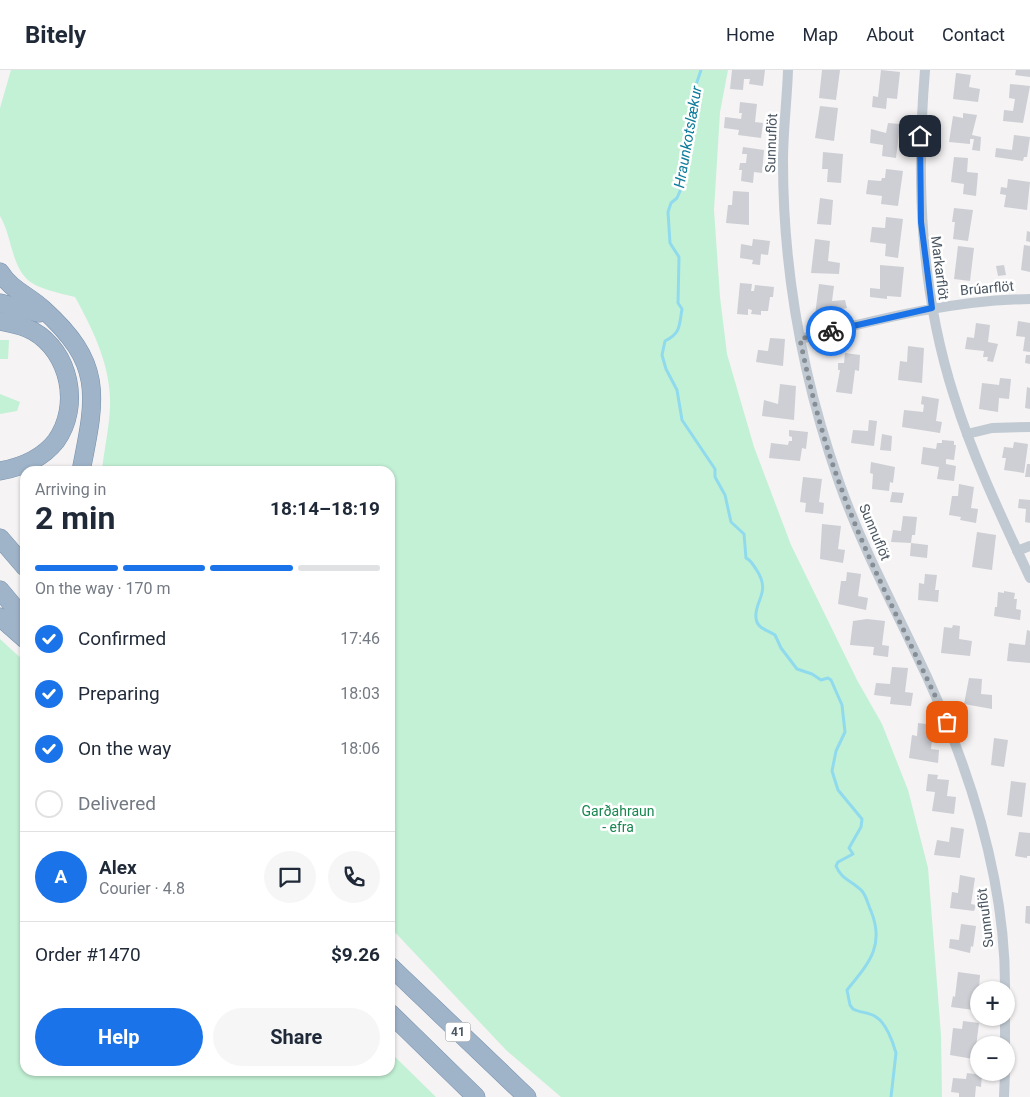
<!DOCTYPE html>
<meta charset="utf-8">
<style>
:root{--surface:#fff;--page:#f6f6f7;--text:#1f2937;--muted:#747a83;--line:#e0e1e3;--accent:#1a73e8}
body{margin:0;font-family:Roboto,sans-serif;background:var(--page);color:var(--text);height:100vh;display:flex;flex-direction:column;font-size:19px;white-space:nowrap}
*{box-sizing:border-box;margin:0}
p{font-size:16px;color:var(--muted)}
.icon{flex:none;width:28px;height:28px;fill:none;stroke:currentColor;stroke-width:2;stroke-linecap:round;stroke-linejoin:round}
.map{position:relative;flex:1;overflow:hidden}
.side{position:absolute;left:20px;top:396px;width:375px;height:610px;display:flex;flex-direction:column;background:var(--surface);border-radius:15px;box-shadow:0 1px 4px #0004}
.side>*{flex:none}
.controls{position:absolute;left:970px;top:911px;display:grid;gap:10px}
.controls a{display:grid;place-items:center;width:45px;height:45px;border-radius:50%;background:var(--surface);box-shadow:0 1px 4px #0004;font-size:25px}
.pin{position:absolute;display:grid;place-items:center;width:42px;height:42px;color:#fff;margin:-21px;border-radius:10px;box-shadow:0 2px 8px #0006}
.courier{position:absolute;display:grid;place-items:center;width:50px;height:50px;margin:-25px;border:4px solid #1a73e8;border-radius:50%;background:#fff;color:#222;box-shadow:0 1px 6px #0007}
.head em{font-style:normal;font-weight:700}
.head div{display:flex;flex-direction:column-reverse}
.head{display:flex;align-items:center;justify-content:space-between;height:85px;padding:0 15px}
h1{font-size:32px;font-weight:700;line-height:38px}
.bar{display:grid;grid-template-columns:repeat(4,1fr);gap:8px 5px;align-content:center;height:60px;padding:0 15px}
.bar i{height:6px;border-radius:4px;background:var(--line)}
.bar .active{background:var(--accent)}
.bar p{grid-column:span 4}
.line{display:flex;align-items:center;gap:12px;padding:0 15px;border-top:1px solid var(--line)}
.line div{flex:1}
.round{display:grid;place-items:center;flex:none;width:52px;height:52px;border-radius:26px;background:var(--page)}
ol{padding:0 15px;list-style:none}
li{display:flex;align-items:center;gap:15px;height:55px}
li p{margin-inline-start:auto}
li .icon{padding:5px;border-radius:50%;background:var(--accent);color:#fff;stroke-width:4}
li:last-child{color:var(--muted)}
li i{width:28px;height:28px;border:2px solid var(--line);border-radius:50%}
.cta{display:flex;gap:10px;margin-top:auto;padding:10px 15px}
.cta a{flex:1;height:58px;border-radius:30px;background:var(--accent);color:#fff;font-size:20px;font-weight:700;line-height:58px;text-align:center}
.cta a+a{background:var(--page);color:var(--text)}
header{display:flex;align-items:center;gap:30px;box-sizing:border-box;height:70px;padding:0 25px;background:var(--surface);border-bottom:1px solid var(--line)}
header strong{font-size:24px}
nav{display:flex;gap:28px;margin-inline-start:auto;font-size:18px}
.map>svg:first-child{display:block}
.green{fill:#c3f1d5}
.lines{fill:none;stroke-linecap:round;stroke-linejoin:round}
.stream{stroke:#90daee;stroke-width:3}
.building{fill:#cdcfd5}
.trunk-casing{stroke:#7690ad;stroke-width:19}
.minor{stroke:#c1cad2;stroke-width:10}
.trunk{stroke:#9fb4c9;stroke-width:18}
.done{stroke:#868d94;stroke-width:5;stroke-dasharray:0 9}
.route{stroke:#1a73e8;stroke-width:6}
.labels{text-anchor:middle;stroke-width:5;stroke-linejoin:round;paint-order:stroke}
.shield{fill:#fff;stroke:#808990;stroke-width:1}
.shield-label{font-size:12px;font-weight:bold;fill:#4a5661}
.street-label{font-size:14px;fill:#4a5661;stroke:#fff}
.park-label{font-size:14px;fill:#17864f;stroke:#fff}
.water-label{font-size:15px;font-style:italic;fill:#0c7c9b;stroke:#fff}
</style>
<header>
<strong>Bitely</strong>
<nav><a>Home</a><a>Map</a><a>About</a><a>Contact</a></nav>
</header>
<div class="map">
<svg width="1030" height="1027" viewBox="0 0 1030 1027">
<rect width="100%" height="100%" fill="#f5f3f3"/>
<!-- green -->
<g class="green">
<path d="M11,0H728L720,42L714,140L720,227L727,284L754,377L791,475L857,610L882,654L908,720L928,798L941,965L942,1027H561L506,980L390,857V401H102C104,378 111,352 110,328C109,292 92,258 75,227C60,223 35,219 25,207C11,191 11,164 0,146V38Z"/>
<path d="M0,270H9L8,289H0Z"/>
<path d="M0,324L20,332L17,341L0,344Z"/>
<path d="M0,569L25,592V1001H390V982L436,1027H0Z"/>
</g>
<g class="lines">
<!-- stream -->
<path class="stream" d="M701,0L693,24L680,121L677,128L671,133L668,142L670,173L679,187L678,233L682,239C679,256 681,263 665,271L662,285L666,299L677,320L682,350L715,399V407L725,425L731,452L744,464L746,488C751,490 753,495 756,499C772,523 754,530 756,548C757,559 768,560 775,565L781,578L797,599L812,604L821,610L828,608L831,610L842,635L845,662L836,681L832,701L838,720L862,749L861,757L849,778L853,784L838,792L836,796C841,809 852,811 861,820C866,824 868,835 871,841C885,876 869,893 847,920L850,935L853,939C860,943 870,942 876,947C886,953 893,972 896,983L891,1027"/>
</g>
<!-- building -->
<g class="building">
<path d="M732,0H765L763,16L749,14L750,9H744L743,20L730,19Z"/>
<path d="M822,0H840L836,30L819,28Z"/>
<path d="M881,0L900,2L897,29L887,28L886,39L872,37L873,26L878,27Z"/>
<path d="M1016,0H1030V7L1015,5Z"/>
<path d="M956,3L971,5L969,17L980,19L978,32L953,29Z"/>
<path d="M1010,14L1030,16L1023,53L1003,51L1004,40L1013,41L1015,29L1009,28Z"/>
<path d="M740,32L757,34L755,52L763,53L761,68L738,65L739,60L724,58L725,47L741,49L742,43H739Z"/>
<path d="M820,36L838,38L834,71L815,68Z"/>
<path d="M963,43L977,45L972,65L981,67L980,81L972,80L974,69H970V74L949,72L953,46L963,48Z"/>
<path d="M888,53L900,54L896,88L882,86L883,75L870,73L871,59L886,63Z"/>
<path d="M1014,65L1030,67L1027,87H1024L1023,91L995,87L996,78L1012,80Z"/>
<path d="M743,77L764,80L762,103L754,102L753,113L741,111L742,100H739L740,93H746L747,84H742Z"/>
<path d="M823,82L843,84L841,113L827,112L828,99H822Z"/>
<path d="M954,87L968,88L967,102L978,103L976,126L963,124L964,114L951,112Z"/>
<path d="M886,99L903,101L898,136L881,134L882,126L866,124L868,110L881,111L882,108H885Z"/>
<path d="M1008,109L1030,112L1027,140L1004,137L1006,125L1000,124L1001,117L1007,118Z"/>
<path d="M733,121L749,122V155L726,153L728,135H732Z"/>
<path d="M820,128L833,130L831,155L817,154Z"/>
<path d="M954,138L973,140L968,171L953,169L955,152H952Z"/>
<path d="M886,147L903,149L898,188L885,186L886,174L870,172L872,157L885,158Z"/>
<path d="M1027,161L1030,162V172L1026,171Z"/>
<path d="M753,169L770,171L768,185L761,184L760,195L752,194L753,190L740,188L741,174L752,176Z"/>
<path d="M815,169L830,171L828,191L840,193L839,204L811,203Z"/>
<path d="M1024,175L1030,176V202L1021,200Z"/>
<path d="M958,176L974,178L970,211L954,209Z"/>
<path d="M880,195L904,197L901,227L887,226V229L870,227V218L880,219Z"/>
<path d="M1004,195L1006,205L998,206L996,196Z"/>
<path d="M740,213L752,214L751,221H754L755,215L774,217L773,227H770L768,241H761V245L751,244L752,240L748,239V245L737,244Z"/>
<path d="M819,214L834,216L832,231L845,230L847,238L815,245Z"/>
<path d="M1018,251L1030,253V282L1023,281L1025,267L1016,266Z"/>
<path d="M976,253L990,255L988,272L998,274L993,292L987,291L988,287H983L984,281L965,279L967,267L974,268Z"/>
<path d="M770,268L785,269L783,296L756,292L758,280L768,281Z"/>
<path d="M908,276L924,278L922,313L898,310L900,291L907,292Z"/>
<path d="M845,283L860,285L859,301L855,300L852,324L836,322L840,300H838V293H844Z"/>
<path d="M1026,285H1030V294L1025,293Z"/>
<path d="M1000,308L1011,309L1009,329L999,328L998,342L979,339L982,313L999,315Z"/>
<path d="M780,314L796,316L794,350L762,346L764,330L778,334Z"/>
<path d="M1027,317L1030,318V339L1025,338Z"/>
<path d="M922,326L939,329L936,351L942,352L940,363L902,357L904,340L923,342L924,335L921,334Z"/>
<path d="M869,350L877,351L874,376L851,373L853,360L868,361Z"/>
<path d="M789,360L808,362L806,379L802,378L800,391L769,388L771,373L788,375L789,371H792V367L789,366Z"/>
<path d="M882,364L892,366L891,381L880,380Z"/>
<path d="M942,370L954,371V375H956L954,390L946,389V394L956,396L954,411L937,409L939,397L921,394L923,377L936,379L937,373H942Z"/>
<path d="M1014,372L1028,374L1024,403L1004,400L1006,388H1002L1004,377L1013,378Z"/>
<path d="M871,392L895,397L893,413L890,412L889,421L872,419L873,404L870,403Z"/>
<path d="M1027,394H1030V407H1025Z"/>
<path d="M803,407L822,409L819,432L824,433L823,444L805,442L806,433L800,432Z"/>
<path d="M959,414L974,417L971,438L978,439L976,453L960,450L961,447L949,445L952,426H958Z"/>
<path d="M892,422L904,423L902,433L890,432Z"/>
<path d="M1019,429L1030,430V453L1025,452L1026,439L1018,438Z"/>
<path d="M903,446L917,447L915,465H912L911,473L891,472L893,460L901,461Z"/>
<path d="M822,454L841,456L838,479L845,480L843,493L820,489Z"/>
<path d="M977,462L996,465L992,500L972,497Z"/>
<path d="M911,473L928,475L927,488L910,486Z"/>
<path d="M847,502L861,504L858,526L868,528L866,540L838,534L841,511H846Z"/>
<path d="M925,504L937,505L935,520H939L938,532L918,530L919,513L924,514Z"/>
<path d="M1004,521L1015,523L1014,529H1017L1016,539L1021,540L1020,550L994,546L995,537H997L998,522L1004,523Z"/>
<path d="M867,549L885,551L882,575L889,576L888,587L873,585L874,577L850,575L853,551Z"/>
<path d="M953,555L960,556L959,569L972,571L970,586L941,583L944,557L952,558Z"/>
<path d="M1027,560L1030,561V593L1007,591L1009,573L1025,575Z"/>
<path d="M892,597L908,598L905,622L913,623L911,636L890,634L891,627L874,625L876,613L890,614Z"/>
<path d="M969,608L982,609L981,624L992,625V639L964,634Z"/>
<path d="M918,653L934,655L931,679L939,680L938,693L909,688L912,665L917,666Z"/>
<path d="M994,668L1008,670L1004,697L991,695Z"/>
<path d="M928,704L938,705L937,709L949,710L947,726L956,727L954,744L932,741L935,722L926,721Z"/>
<path d="M1011,711L1026,713L1022,747L1007,745Z"/>
<path d="M951,757L964,759L960,788L934,785L937,770L949,772Z"/>
<path d="M1019,762L1030,763V786H1027V788L1015,786Z"/>
<path d="M960,805L975,808L971,834L976,835L974,841L950,838L952,822L958,823Z"/>
<path d="M1026,836H1030V854L1025,853Z"/>
<path d="M961,854L976,856L973,877L971,876L970,883L949,878L950,869L959,870Z"/>
<path d="M958,902L980,905L978,932H976L974,940L951,937L953,926L955,927Z"/>
<path d="M963,951L979,953L976,977H979V990L950,985L953,958L962,959Z"/>
<path d="M967,1003L982,1005L981,1017L976,1016L975,1027H959V1023L951,1022L953,1008L966,1009Z"/>
</g>
<g class="lines">
<!-- trunk casing -->
<g class="trunk-casing">
<g id="trunk">
<path d="M0,202C11,220 28,225 43,239C104,294 96,326 81,401"/>
<path d="M0,233L39,243"/>
<path d="M0,251C11,253 23,255 33,261C70,282 81,336 56,371C42,389 22,397 0,401"/>
<path d="M0,468L25,497"/>
<path d="M0,520L25,550"/>
<path d="M0,547L25,569"/>
<path d="M390,896L527,1027"/>
<path d="M390,943L476,1027"/>
</g>
</g>
<!-- minor -->
<g class="minor">
<path d="M788,0C787,30 783,61 783,91C783,200 803,310 839,412C863,480 898,544 928,609C972,706 1006,813 1005,920"/>
<path d="M925,0C916,110 920,220 954,326C974,390 1002,448 1030,508"/>
<path d="M800,269C876,250 951,230 1030,229"/>
<path d="M967,364L992,358L1030,357"/>
<path d="M1017,481L1030,476"/>
<path d="M1005,975V948"/>
<path d="M1004,1027L1005,1002"/>
</g>
<!-- trunk -->
<use href="#trunk" class="trunk"/>
</g>
<g class="lines">
<!-- done -->
<path class="done" d="M831,261L800,269C810,318 822,366 839,412C868,495 912,573 947,652"/>
<!-- route -->
<path class="route" d="M831,261L932,238L921,152L920,66"/>
</g>
<g class="labels">
<!-- shield labels -->
<rect class="shield" x="445.5" y="952.5" width="25" height="19" rx="4"/>
<g class="shield-label">
<text x="458" y="966">41</text>
</g>
<!-- street labels -->
<g class="street-label">
<text transform="translate(771 73) rotate(-88)" y="5">Sunnuflöt</text>
<text transform="translate(940 198) rotate(83)" y="5">Markarflöt</text>
<text transform="translate(987 218) rotate(-5)" y="5">Brúarflöt</text>
<text transform="translate(875 462) rotate(67)" y="5">Sunnuflöt</text>
<text transform="translate(985 848) rotate(-97)" y="5">Sunnuflöt</text>
</g>
<!-- park labels -->
<g class="park-label">
<text x="618" y="746">Garðahraun<tspan x="618" dy="16">- efra</tspan></text>
</g>
<!-- water labels -->
<g class="water-label">
<text transform="translate(688 67) rotate(-80)" y="5">Hraunkotslækur</text>
</g>
</g>
</svg>
<div class="controls">
<a>+</a>
<a>−</a>
</div>
<div class="pin" style="left:947px;top:652px;background:#ea580c"><svg class="icon" aria-label="bag" viewBox="0 0 24 24"><path d="M5 8h14l-1 12H6zM9 8a3 3 0 0 1 6 0"/></svg></div>
<div class="pin" style="left:920px;top:66px;background:#1f2937"><svg class="icon" aria-label="home" viewBox="0 0 24 24"><path d="M3 11l9-7 9 7M6 9v11h12V9"/></svg></div>
<div class="courier" style="left:831px;top:261px"><svg class="icon" aria-label="bike" viewBox="0 0 24 24"><circle cx="6" cy="16" r="4"/><circle cx="18" cy="16" r="4"/><path d="M6 16l4-8h5l3 8M10 8l3 8H6M13 5h3"/></svg></div>
<section class="side">
<div class="head"><div><h1>2 min</h1><p>Arriving in</p></div><em>18:14–18:19</em></div>
<div class="bar"><i class="active"></i><i class="active"></i><i class="active"></i><i></i><p>On the way · 170 m</p></div>
<ol>
<li><svg class="icon" aria-label="check" viewBox="0 0 24 24"><path d="M5 12l5 5 9-10"/></svg>Confirmed<p>17:46</p></li>
<li><svg class="icon" aria-label="check" viewBox="0 0 24 24"><path d="M5 12l5 5 9-10"/></svg>Preparing<p>18:03</p></li>
<li><svg class="icon" aria-label="check" viewBox="0 0 24 24"><path d="M5 12l5 5 9-10"/></svg>On the way<p>18:06</p></li>
<li><i></i>Delivered</li>
</ol>
<div class="line" style="height:90px"><b class="round" style="background:var(--accent);color:#fff">A</b><div><b>Alex</b><p>Courier · 4.8</p></div><a class="round"><svg class="icon" aria-label="chat" viewBox="0 0 24 24"><path d="M4 5h16v11H9l-5 4z"/></svg></a><a class="round"><svg class="icon" aria-label="phone" viewBox="0 0 24 24"><path d="M5 4h4l2 5-3 2q2 4 5 5l2-3 5 2v4C11 20 4 13 5 4z"/></svg></a></div>
<div class="line" style="height:65px"><div>Order #1470</div><b>$9.26</b></div>
<div class="cta"><a>Help</a><a>Share</a></div>
</section>
</div>
